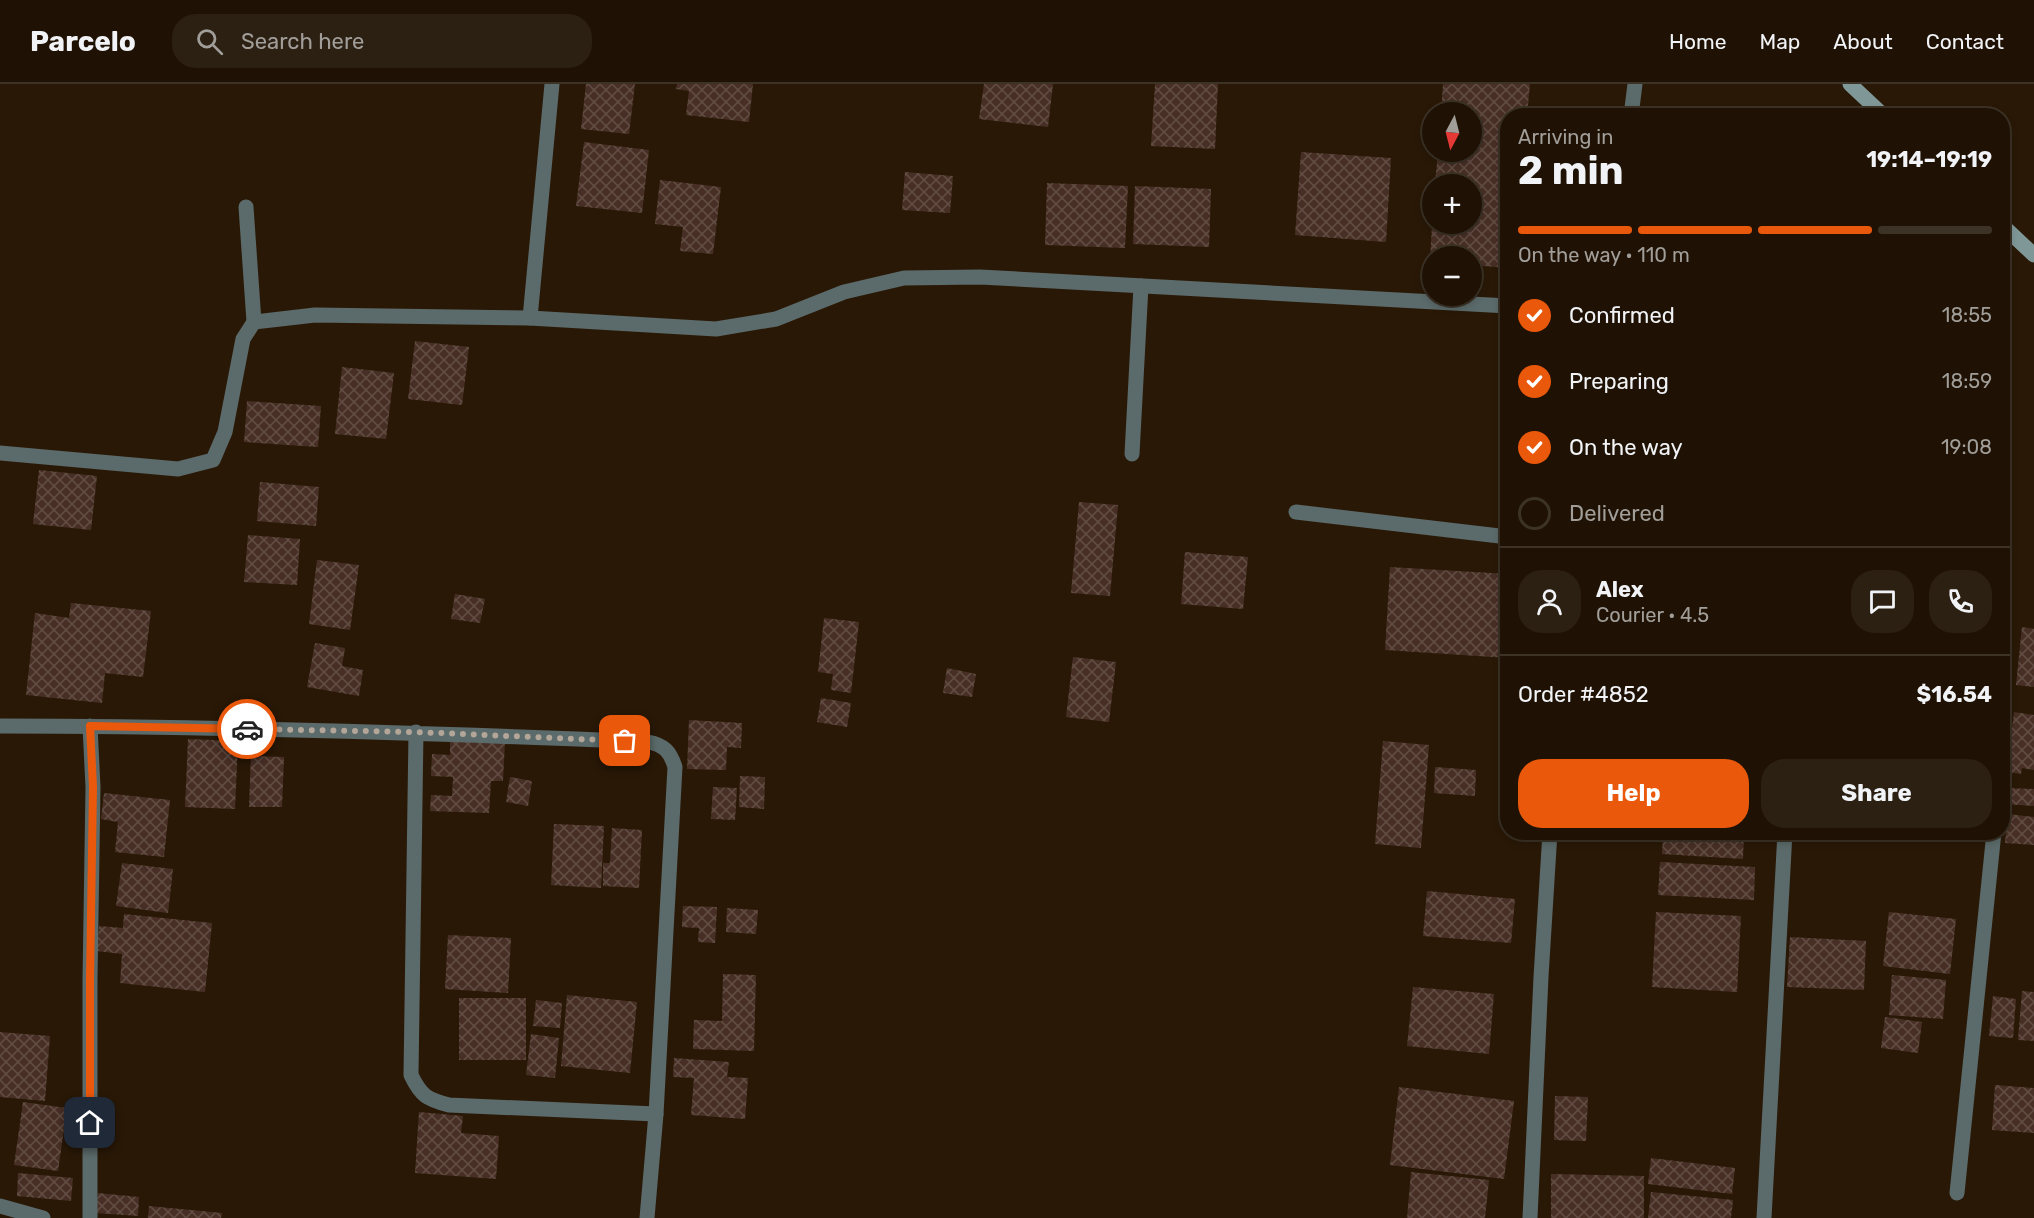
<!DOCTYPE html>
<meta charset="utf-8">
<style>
:root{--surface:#1f1204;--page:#2c2013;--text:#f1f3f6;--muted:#a19e9a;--line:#3c3226;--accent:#ea580c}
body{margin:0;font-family:Rubik,sans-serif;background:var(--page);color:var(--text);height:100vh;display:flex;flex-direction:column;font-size:22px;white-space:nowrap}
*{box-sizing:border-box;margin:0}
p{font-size:20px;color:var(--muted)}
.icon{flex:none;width:33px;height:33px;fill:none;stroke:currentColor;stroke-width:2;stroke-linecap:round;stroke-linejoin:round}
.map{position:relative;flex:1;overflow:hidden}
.drawer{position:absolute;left:1500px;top:24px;width:510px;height:732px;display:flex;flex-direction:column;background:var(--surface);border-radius:24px;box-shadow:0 3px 9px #0003,0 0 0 2px var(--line)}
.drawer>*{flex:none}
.needle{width:39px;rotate:187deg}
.buttons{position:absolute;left:1422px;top:18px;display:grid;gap:12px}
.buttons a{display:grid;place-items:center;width:60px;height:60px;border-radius:50%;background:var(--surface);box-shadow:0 3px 9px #0003,0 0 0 2px var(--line);font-size:30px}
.pin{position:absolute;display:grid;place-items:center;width:51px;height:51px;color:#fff;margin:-26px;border-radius:12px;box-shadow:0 3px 9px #0006}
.courier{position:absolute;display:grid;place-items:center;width:60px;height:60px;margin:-30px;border:4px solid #ea580c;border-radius:50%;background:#fff;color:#222;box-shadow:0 2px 8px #0007}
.summary em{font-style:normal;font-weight:700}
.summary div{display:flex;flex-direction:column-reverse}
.summary{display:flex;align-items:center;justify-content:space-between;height:102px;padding:0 18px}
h1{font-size:39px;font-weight:700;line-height:45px}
.bar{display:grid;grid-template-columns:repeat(4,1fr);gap:9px 6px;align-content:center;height:72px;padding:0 18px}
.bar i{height:8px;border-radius:4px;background:var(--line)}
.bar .current{background:var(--accent)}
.bar p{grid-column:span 4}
.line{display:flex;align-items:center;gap:15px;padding:0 18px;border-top:2px solid var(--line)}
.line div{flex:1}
.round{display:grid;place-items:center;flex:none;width:63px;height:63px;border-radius:24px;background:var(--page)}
ol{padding:0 18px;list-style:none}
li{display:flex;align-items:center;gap:18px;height:66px}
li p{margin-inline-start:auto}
li .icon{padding:6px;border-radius:50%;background:var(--accent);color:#fff;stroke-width:4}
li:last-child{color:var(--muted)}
li i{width:33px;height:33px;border:3px solid var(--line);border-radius:50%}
.action{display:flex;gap:12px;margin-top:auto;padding:12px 18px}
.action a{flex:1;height:69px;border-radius:24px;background:var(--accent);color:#fff;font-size:24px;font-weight:700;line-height:69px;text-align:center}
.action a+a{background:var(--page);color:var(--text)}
header{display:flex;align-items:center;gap:36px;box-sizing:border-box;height:84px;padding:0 30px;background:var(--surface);border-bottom:2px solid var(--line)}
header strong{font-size:28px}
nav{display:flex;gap:33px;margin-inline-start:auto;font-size:21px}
.search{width:420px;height:54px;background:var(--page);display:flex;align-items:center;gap:15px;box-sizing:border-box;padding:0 21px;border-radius:24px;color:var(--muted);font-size:22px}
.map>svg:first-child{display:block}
.building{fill:url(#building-cross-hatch)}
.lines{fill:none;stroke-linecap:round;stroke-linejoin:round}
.lane{stroke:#5b6a6a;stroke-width:15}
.street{stroke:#5b6a6a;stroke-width:15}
.secondary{stroke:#7f9797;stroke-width:15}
.done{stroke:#b3a698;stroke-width:6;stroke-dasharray:0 10.8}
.route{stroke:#ea580c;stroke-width:8}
</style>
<header>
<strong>Parcelo</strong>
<div class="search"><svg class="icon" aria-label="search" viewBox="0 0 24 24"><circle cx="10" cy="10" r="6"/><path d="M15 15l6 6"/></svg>Search here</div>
<nav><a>Home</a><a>Map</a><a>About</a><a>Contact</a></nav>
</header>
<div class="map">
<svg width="2034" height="1134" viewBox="0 0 2034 1134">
<defs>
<pattern id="building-cross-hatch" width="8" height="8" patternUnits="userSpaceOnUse" patternTransform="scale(1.5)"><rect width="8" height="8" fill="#482f25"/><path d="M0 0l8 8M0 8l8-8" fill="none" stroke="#634e45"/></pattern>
</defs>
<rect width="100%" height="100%" fill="#291806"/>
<!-- building -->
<g class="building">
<path d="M586,0H635L629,50L581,45Z"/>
<path d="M677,0H753L749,38L686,31L689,7L676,5Z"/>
<path d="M984,0H1053L1048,43L979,35Z"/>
<path d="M1155,0H1218L1215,65L1151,62Z"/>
<path d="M1443,0H1530L1527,32H1508V184L1472,181V172H1432V179L1430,178L1432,140H1472V100H1435L1438,68H1472V28H1441Z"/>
<path d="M584,58L649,66L642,129L576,122Z"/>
<path d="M1301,68L1391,74L1386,158L1295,151Z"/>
<path d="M905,88L953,92L950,129L902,126Z"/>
<path d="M660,96L721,103L713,170L680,167L683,143L655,140Z"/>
<path d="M1047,99L1128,102L1125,164L1045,161Z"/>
<path d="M1135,102L1211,105L1209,163L1133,160Z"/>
<path d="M415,257L469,263L462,321L408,315Z"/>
<path d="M342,283L394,289L386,355L335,350Z"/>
<path d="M247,317L321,322L318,363L244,358Z"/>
<path d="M39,386L97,392L91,446L33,440Z"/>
<path d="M260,398L319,403L316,442L257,437Z"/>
<path d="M1079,418L1118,421L1110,512L1071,509Z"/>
<path d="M248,451L300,455L297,501L244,498Z"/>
<path d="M1185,468L1248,473L1243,525L1181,520Z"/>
<path d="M317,476L359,481L350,546L309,540Z"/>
<path d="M1390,483L1508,490V574L1385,566Z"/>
<path d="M455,510L485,515L480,539L451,535Z"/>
<path d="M71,519L151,527L143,593L105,589L102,619L26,611L35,529L69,534Z"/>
<path d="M824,534L859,538L851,609L831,606L833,590L818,588Z"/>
<path d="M2022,543L2034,545V603L2016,601Z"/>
<path d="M315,559L345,564L342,582L363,586L359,612L307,603Z"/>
<path d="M1073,573L1116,578L1109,638L1066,633Z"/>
<path d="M947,584L976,590L972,613L943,609Z"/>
<path d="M821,614L851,619L847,643L817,638Z"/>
<path d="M2014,628L2034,631V686L2022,684L2021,690L2007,688Z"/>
<path d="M689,636L742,639L741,664L727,663L726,686L687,685Z"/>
<path d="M450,654L505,657L503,697H491L489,729L430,727L431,711L452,712L453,693L431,692L432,670L450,671Z"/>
<path d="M188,655L238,657L235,725L185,723Z"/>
<path d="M1383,657L1429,661L1421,764L1375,760Z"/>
<path d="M251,672L284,673L282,723H249Z"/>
<path d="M1435,683L1476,686L1475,712L1434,709Z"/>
<path d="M740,692L765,693L764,725L739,723Z"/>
<path d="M510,693L532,697L528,722L506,718Z"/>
<path d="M713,703L737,704L735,736L711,735Z"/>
<path d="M2006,704L2034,705V722L2005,720Z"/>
<path d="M104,709L170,716L164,773L115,768L118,738L101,735Z"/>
<path d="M2007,730L2034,733V761L2005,759Z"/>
<path d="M554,740L604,742L601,804L551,801Z"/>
<path d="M612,744L642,746L639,804L603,802V779H610Z"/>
<path d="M1663,748H1744L1743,775L1662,770Z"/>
<path d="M1660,778L1755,783L1754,816L1658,811Z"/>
<path d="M122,779L173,785L168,829L116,822Z"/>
<path d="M1427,807L1515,815L1511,859L1423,852Z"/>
<path d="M683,822L717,823L715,859L698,858L699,844L682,843Z"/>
<path d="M727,824L758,826L756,850L726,848Z"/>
<path d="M1656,828L1741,832L1737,908L1652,903Z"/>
<path d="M1889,828L1956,835L1950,890L1883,882Z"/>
<path d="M124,830L212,839L205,908L120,899L122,870L97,867L99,842L123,844Z"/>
<path d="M448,851L511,854L508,909L445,905Z"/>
<path d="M1790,853L1866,857L1864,906L1787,903Z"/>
<path d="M723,890L756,891L754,967L693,965L694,936L722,937Z"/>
<path d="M1892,891L1946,896L1943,935L1889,931Z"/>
<path d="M1413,903L1494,910L1489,970L1407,962Z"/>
<path d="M2022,907L2034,908V957L2018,956Z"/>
<path d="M567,911L637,918L630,989L561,982Z"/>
<path d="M1993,912L2016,915L2013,954L1989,952Z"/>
<rect x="459" y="914" width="67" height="62"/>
<path d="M536,916L562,919L560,944L533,942Z"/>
<path d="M1885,933L1922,938L1918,969L1881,964Z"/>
<path d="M0,948L50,952L45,1017L0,1013Z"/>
<path d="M531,950L559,954L555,994L526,991Z"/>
<path d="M674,974L729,978L727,993L748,994L745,1035L691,1031L694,994L673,993Z"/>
<path d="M1995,1001L2034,1004V1049L1992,1046Z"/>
<path d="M1399,1003L1514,1017L1504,1095L1390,1081Z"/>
<path d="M1555,1012L1588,1013L1586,1057L1554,1056Z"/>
<path d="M23,1018L67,1024L58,1087L14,1081Z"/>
<path d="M419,1028L463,1032L461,1049L499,1052L496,1095L415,1089Z"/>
<path d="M1651,1074L1735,1084L1732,1110L1648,1100Z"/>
<path d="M1411,1088L1489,1096L1485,1134H1407Z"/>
<path d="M18,1089L73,1094L71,1117L17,1112Z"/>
<path d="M1551,1090L1644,1092V1134H1551Z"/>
<path d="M1651,1108L1733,1116L1731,1134H1648Z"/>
<path d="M98,1109L139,1113L138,1132L96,1129Z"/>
<path d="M149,1122L222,1129L221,1134H148Z"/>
</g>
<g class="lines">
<!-- lane -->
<g class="lane">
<path d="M1296,428L1508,453"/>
<path d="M647,1134L656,1030"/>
</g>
<!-- street -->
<g class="street">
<path d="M1631,32L1635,0"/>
<path d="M246,123L254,238"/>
<path d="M530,234L552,0"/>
<path d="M0,369L178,385L213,376L225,348L243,255L254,238L315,231L530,234L716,245L776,235L844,208L904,194L980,193L1508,222"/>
<path d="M1132,370L1141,202"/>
<path d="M0,642C216,642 432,649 648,658C664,661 670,667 675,683L656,1030L449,1021C427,1015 421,1012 411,991L416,648"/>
<path d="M2002,647L2004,650L2002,667"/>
<path d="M1957,1109L1994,748"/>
<path d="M0,1122L43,1134"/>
<path d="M90,1134V896L93,703L90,642"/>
<path d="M1530,1134L1541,893L1550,748"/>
<path d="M1764,1134L1785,748"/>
</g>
<!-- secondary -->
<g class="secondary">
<path d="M1850,0L1884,32"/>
<path d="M2002,141L2034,171"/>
</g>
</g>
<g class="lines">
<!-- done -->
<path class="done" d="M247,645L416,648L625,657"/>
<!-- route -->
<path class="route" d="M90,1039V896L93,703L90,642L247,645"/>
</g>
</svg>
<div class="buttons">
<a><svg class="needle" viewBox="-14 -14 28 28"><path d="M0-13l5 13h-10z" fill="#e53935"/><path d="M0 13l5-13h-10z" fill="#a19e9a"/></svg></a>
<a>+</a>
<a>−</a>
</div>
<div class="pin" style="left:625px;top:657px;background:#ea580c"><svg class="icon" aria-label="bag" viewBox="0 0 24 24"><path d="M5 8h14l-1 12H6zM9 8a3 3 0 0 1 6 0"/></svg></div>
<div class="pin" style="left:90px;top:1039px;background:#1f2937"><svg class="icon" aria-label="home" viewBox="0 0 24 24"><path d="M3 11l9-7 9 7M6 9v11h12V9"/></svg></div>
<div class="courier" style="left:247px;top:645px"><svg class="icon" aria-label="car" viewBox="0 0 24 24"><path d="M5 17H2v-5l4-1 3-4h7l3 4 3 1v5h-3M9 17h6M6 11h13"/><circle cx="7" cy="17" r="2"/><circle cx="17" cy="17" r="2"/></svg></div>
<section class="drawer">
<div class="summary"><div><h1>2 min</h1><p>Arriving in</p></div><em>19:14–19:19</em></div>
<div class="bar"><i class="current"></i><i class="current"></i><i class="current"></i><i></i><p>On the way · 110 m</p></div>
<ol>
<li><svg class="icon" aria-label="check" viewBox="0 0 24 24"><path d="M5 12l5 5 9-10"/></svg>Confirmed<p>18:55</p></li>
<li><svg class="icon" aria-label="check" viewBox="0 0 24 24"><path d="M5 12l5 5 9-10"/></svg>Preparing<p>18:59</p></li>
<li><svg class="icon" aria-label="check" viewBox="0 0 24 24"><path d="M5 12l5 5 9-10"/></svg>On the way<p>19:08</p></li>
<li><i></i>Delivered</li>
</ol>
<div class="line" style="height:108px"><a class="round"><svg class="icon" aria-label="person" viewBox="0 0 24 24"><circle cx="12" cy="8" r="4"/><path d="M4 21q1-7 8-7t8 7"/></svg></a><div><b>Alex</b><p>Courier · 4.5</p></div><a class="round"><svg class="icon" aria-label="chat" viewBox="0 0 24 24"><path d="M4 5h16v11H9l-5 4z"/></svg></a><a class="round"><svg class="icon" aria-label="phone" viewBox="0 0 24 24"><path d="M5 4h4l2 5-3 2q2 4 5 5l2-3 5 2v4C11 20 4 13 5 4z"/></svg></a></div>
<div class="line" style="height:78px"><div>Order #4852</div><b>$16.54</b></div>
<div class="action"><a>Help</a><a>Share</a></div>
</section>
</div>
